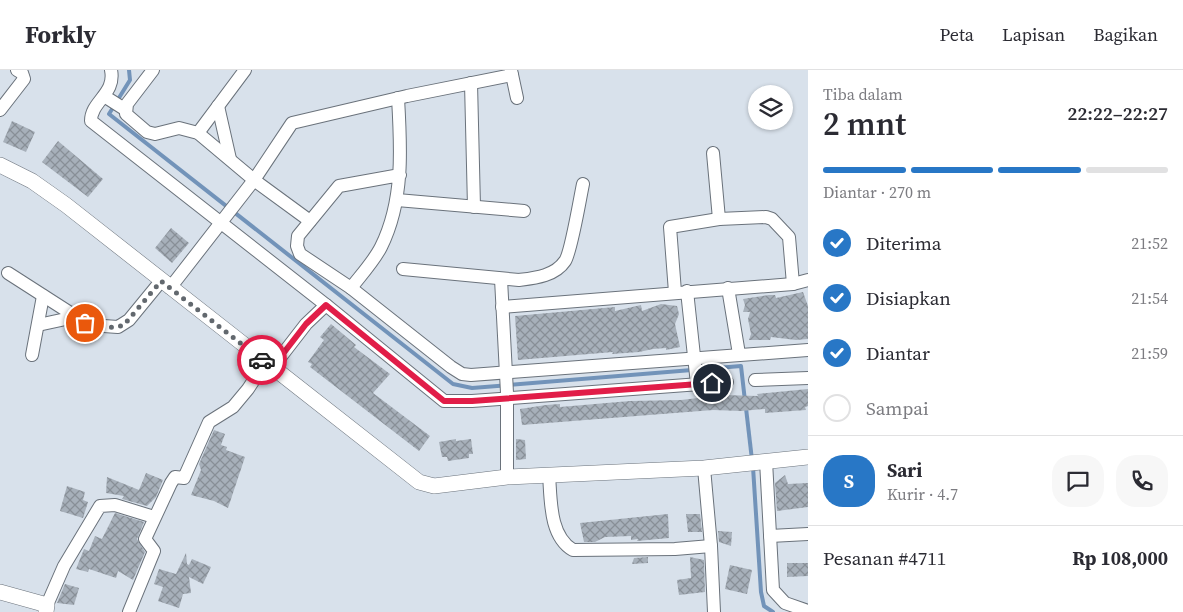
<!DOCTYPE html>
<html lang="id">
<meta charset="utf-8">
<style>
:root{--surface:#fff;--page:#f7f7f7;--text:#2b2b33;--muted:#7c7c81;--line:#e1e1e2;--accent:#2877c6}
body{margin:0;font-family:"Source Serif 4",serif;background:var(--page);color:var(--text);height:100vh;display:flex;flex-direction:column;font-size:19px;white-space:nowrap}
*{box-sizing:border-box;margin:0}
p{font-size:16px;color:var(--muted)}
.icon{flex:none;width:28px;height:28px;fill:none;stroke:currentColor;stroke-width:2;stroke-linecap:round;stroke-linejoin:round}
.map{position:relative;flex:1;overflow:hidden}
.sheet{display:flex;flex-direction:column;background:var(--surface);width:375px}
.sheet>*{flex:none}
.buttons{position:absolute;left:748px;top:15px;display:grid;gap:10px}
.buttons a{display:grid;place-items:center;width:45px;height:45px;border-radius:50%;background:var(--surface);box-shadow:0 1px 4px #0004;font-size:25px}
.pin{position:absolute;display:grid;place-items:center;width:42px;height:42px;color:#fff;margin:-21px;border:2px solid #fff;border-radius:50%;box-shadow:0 1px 5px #0007}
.courier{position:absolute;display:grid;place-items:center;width:50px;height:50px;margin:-25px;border:4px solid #e11d48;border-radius:50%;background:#fff;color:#222;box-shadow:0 1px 6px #0007}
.summary em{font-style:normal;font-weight:600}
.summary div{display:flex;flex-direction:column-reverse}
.summary{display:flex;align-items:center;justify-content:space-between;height:85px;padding:0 15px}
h1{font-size:32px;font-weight:600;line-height:38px}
.bar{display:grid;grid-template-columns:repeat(4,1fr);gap:8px 5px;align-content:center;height:60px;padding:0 15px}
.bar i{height:6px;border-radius:4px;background:var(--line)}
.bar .on{background:var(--accent)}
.bar p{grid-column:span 4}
.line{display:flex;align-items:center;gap:12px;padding:0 15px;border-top:1px solid var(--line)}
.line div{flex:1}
.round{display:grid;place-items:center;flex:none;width:52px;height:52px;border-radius:20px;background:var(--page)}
ol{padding:0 15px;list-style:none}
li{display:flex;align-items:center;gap:15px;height:55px}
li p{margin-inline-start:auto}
li .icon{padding:5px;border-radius:50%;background:var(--accent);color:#fff;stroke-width:4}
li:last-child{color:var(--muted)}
li i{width:28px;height:28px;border:2px solid var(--line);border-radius:50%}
header{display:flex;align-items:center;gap:30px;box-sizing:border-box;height:70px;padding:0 25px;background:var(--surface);border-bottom:1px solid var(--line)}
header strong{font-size:24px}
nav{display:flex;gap:28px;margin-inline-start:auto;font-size:18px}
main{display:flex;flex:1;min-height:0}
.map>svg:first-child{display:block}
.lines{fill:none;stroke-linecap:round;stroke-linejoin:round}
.stream{stroke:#7293b9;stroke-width:4}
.building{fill:url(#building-cross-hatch)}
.minor-casing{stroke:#6a727b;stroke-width:14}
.tertiary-casing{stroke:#6a727b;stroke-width:16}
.minor{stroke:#fff;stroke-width:12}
.tertiary{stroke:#fff;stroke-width:15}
.done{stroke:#62686e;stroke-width:5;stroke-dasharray:0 9}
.route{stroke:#e11d48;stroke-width:6}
</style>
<header>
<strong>Forkly</strong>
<nav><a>Peta</a><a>Lapisan</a><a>Bagikan</a></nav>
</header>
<main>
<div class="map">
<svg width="808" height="542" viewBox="0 0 808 542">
<defs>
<pattern id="building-cross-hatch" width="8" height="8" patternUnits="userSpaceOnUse" patternTransform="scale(1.25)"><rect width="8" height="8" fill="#a7b0ba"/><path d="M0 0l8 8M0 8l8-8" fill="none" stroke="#888f97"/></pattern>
</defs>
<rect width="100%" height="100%" fill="#d8e1eb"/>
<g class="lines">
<!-- stream -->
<g class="stream">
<path d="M129,0L130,10L109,44L453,314L472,318L741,296L745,331"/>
<path d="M746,338L752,390"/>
<path d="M753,397L761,522L764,536L773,542"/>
</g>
</g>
<!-- building -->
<g class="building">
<path d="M12,51L35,62L26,82L3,72Z"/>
<path d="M58,71L103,109L88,127L42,92Z"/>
<path d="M171,158L189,173L172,193L155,178Z"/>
<path d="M803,222L808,236V269L796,270L771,267L770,270H749L751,264L748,249L750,242H743L745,235L743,229L769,225H775L776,228Z"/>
<path d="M661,234L677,236L679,244L675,254L680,277L666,280V278L653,279L639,282L612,284L613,282L518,290L515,246L615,237V241L641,235L642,241Z"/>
<path d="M331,254L356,275L354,277L390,304L373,323L430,366L419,381L310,297L312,294L308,292L324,270L320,267Z"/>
<path d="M808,319V336L805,337L806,340L765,343V339L741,341L713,340L522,355L520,339L546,335L560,334V337L630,331L681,330L724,325L758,326L757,324Z"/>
<path d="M214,360L225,364L221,375L227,377L226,380L245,387L228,438L214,431L191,425L201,400L199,394Z"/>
<path d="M456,369V371L471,369L473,384H469V388L448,391L447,387H442L439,372Z"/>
<path d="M516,369L525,370L526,389L516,390Z"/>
<path d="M146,403L163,410L156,427L147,436L122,429L124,426L106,423L107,407L139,420Z"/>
<path d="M785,405L788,414L808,413V437L777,441L775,413Z"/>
<path d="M67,416L85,422L83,430L88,432L83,448L60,441Z"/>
<path d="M115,443L144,452L137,469L145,482L133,510L118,501L116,508L89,499L88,502L76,499L84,479L89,481L95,466L102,469Z"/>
<path d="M668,444L669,468L637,471L638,469L631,470V466L605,467L595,472H584L580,453Z"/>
<path d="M686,444H700L702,462H688Z"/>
<path d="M718,461L732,462L731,476L719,472Z"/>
<path d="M186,483L187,494L189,495L192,489L211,497L203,514L189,507L191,523L183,524L179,538L158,531L163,517L154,514L159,499L176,504Z"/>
<path d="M648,487V493L632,494L634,488Z"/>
<path d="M690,487L704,490L705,522L679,525L677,510L691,508Z"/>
<path d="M787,493H808V506L787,507Z"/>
<path d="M730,495L752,500L747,524L725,519Z"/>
<path d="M65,514L79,518L74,535L57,533Z"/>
</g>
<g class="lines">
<!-- minor casing -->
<g class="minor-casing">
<g id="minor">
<path d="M111,0C116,24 91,31 91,51L326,235"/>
<path d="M153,0L127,34L126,44L147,62L155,64L179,58L198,63L254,110L310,151"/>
<path d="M511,0L517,28"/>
<path d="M471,13L474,137"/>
<path d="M104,26L126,40"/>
<path d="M398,28C401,78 404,131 381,177C374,191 361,205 351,218L300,184L297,176L298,166L339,116L400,105"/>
<path d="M218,36L230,89"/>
<path d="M0,40L24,9L22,3L17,0"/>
<path d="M198,63L245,0"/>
<path d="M713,83L719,149"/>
<path d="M397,130L524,141"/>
<path d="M403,199L519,210C535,208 555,206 565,191C571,183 580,128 583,114"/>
<path d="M8,203L89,255L118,257L129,250L161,211"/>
<path d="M501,209L507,323V407"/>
<path d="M170,218L254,110L292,53L407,26L512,5"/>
<path d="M351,218L451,297L462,304L471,305L808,280"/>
<path d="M728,218L739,284"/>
<path d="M687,221L697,314"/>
<path d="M675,222L670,157L719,149L766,147L772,149L789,167L793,214"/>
<path d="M502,237L793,214L808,210"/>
<path d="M38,255L75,247"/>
<path d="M32,285L43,226"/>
<path d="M272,298L306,254L326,235L444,331H472L727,312"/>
<path d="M755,310L808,308"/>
<path d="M766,391L773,520L785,533L808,541"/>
<path d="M704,398L711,476L714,542"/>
<path d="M549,405C551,429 549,466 573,480L675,479L711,476"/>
<path d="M770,466L808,464"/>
<path d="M47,535L64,496L100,436L115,435L154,447"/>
<path d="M129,542L154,481L145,469L171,413L175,407L184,408L209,352L233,337L248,319L265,293"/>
</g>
</g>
<!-- tertiary casing -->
<g class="tertiary-casing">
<g id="tertiary">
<path d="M0,95L32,111L66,135L419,412L434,416L507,407L704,398L808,387"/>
<path d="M0,522L47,535L46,542"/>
</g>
</g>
<!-- minor -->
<use href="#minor" class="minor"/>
<!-- tertiary -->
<use href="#tertiary" class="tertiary"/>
</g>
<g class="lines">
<!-- done -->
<path class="done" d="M85,253C94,258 113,259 124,255L161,211L262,290"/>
<!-- route -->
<path class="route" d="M262,290L272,298L306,254L326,235L444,331H472L712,313"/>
</g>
</svg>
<div class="buttons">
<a><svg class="icon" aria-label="layers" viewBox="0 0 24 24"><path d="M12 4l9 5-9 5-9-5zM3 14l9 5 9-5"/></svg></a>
</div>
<div class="pin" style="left:85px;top:253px;background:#ea580c"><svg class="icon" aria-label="bag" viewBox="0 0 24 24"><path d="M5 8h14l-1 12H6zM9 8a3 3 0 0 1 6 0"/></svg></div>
<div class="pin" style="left:712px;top:313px;background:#1f2937"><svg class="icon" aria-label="home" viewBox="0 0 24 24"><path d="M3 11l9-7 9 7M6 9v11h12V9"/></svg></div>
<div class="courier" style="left:262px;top:290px"><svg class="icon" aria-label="car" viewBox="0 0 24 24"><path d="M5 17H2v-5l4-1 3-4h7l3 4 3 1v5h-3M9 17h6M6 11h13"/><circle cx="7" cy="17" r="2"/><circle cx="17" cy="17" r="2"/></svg></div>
</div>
<section class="sheet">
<div class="summary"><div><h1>2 mnt</h1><p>Tiba dalam</p></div><em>22:22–22:27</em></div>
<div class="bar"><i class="on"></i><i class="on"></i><i class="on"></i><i></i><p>Diantar · 270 m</p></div>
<ol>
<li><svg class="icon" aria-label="check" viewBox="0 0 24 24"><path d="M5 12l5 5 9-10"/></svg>Diterima<p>21:52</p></li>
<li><svg class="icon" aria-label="check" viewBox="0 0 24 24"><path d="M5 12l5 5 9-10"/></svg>Disiapkan<p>21:54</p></li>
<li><svg class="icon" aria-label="check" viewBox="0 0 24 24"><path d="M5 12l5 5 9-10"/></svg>Diantar<p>21:59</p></li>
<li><i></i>Sampai</li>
</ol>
<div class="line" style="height:90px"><b class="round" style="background:var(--accent);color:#fff">S</b><div><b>Sari</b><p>Kurir · 4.7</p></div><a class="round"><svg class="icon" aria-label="chat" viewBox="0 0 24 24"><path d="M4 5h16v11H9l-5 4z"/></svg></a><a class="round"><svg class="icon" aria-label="phone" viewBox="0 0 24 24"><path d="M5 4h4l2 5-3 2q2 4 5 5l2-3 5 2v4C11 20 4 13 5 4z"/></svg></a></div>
<div class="line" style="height:65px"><div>Pesanan #4711</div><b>Rp 108,000</b></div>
</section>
</main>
